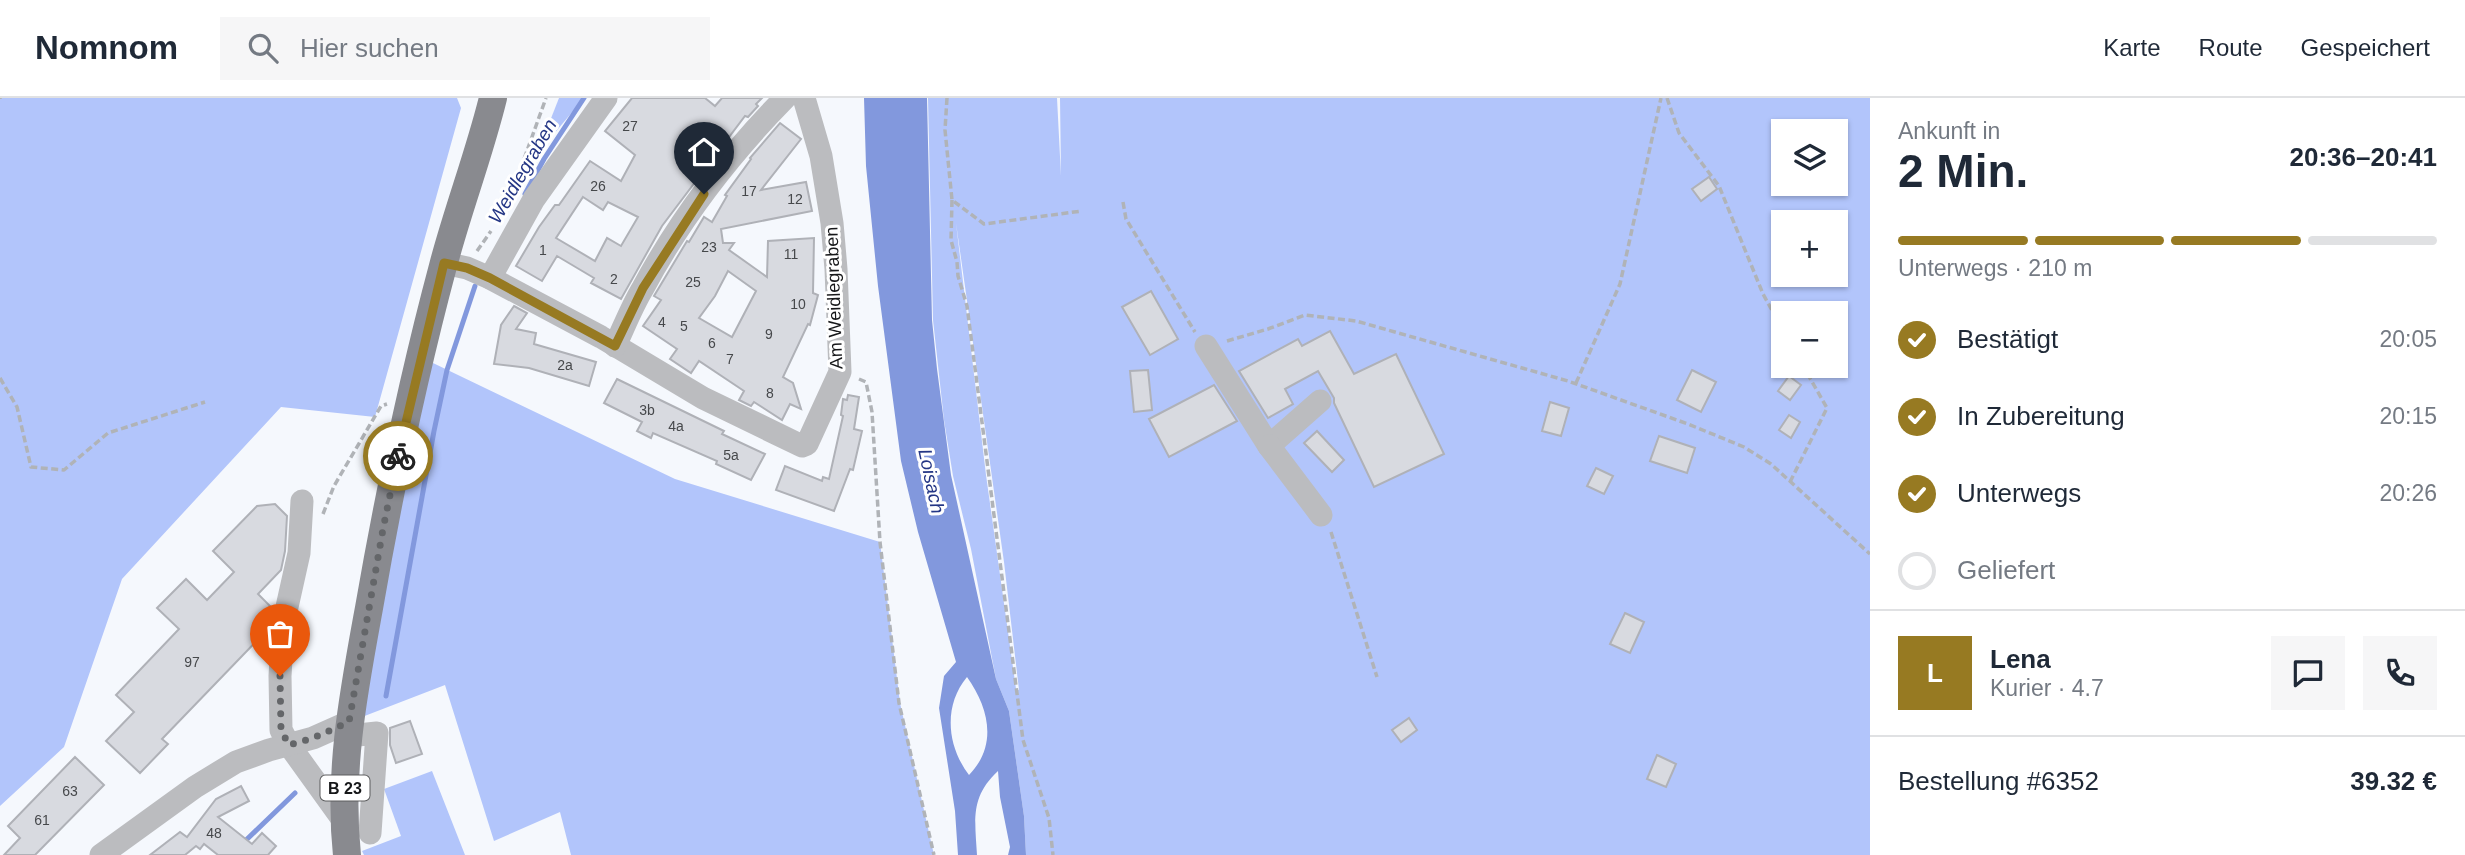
<!DOCTYPE html>
<html lang="de">
<meta charset="utf-8">
<style>
:root{--surface:#fff;--page:#f6f6f7;--text:#1f2937;--muted:#747a83;--line:#e0e1e3;--accent:#977a22}
body{margin:0;font-family:Helvetica,sans-serif;background:var(--page);color:var(--text);height:100vh;display:flex;flex-direction:column;font-size:26px;white-space:nowrap}
*{box-sizing:border-box;margin:0}
p{font-size:23px;color:var(--muted)}
.icon{flex:none;width:38px;height:38px;fill:none;stroke:currentColor;stroke-width:2;stroke-linecap:round;stroke-linejoin:round}
.map{position:relative;flex:1;overflow:hidden}
.details{display:flex;flex-direction:column;background:var(--surface);width:595px}
.details>*{flex:none}
.fabs{position:absolute;left:1771px;top:21px;display:grid;gap:14px}
.fabs a{display:grid;place-items:center;width:77px;height:77px;border-radius:0px;background:var(--surface);box-shadow:0 2px 5px #0004;font-size:35px}
.pin{position:absolute;display:grid;place-items:center;width:60px;height:60px;color:#fff;margin:-72px -30px;border-radius:50% 50% 50% 0;rotate:-45deg;box-shadow:0 0 7px #0007}
.pin .icon{rotate:45deg}
.courier{position:absolute;display:grid;place-items:center;width:70px;height:70px;margin:-35px;border:5px solid #977a22;border-radius:50%;background:#fff;color:#222;box-shadow:0 2px 9px #0007}
.summary em{font-style:normal;font-weight:700}
.summary div{display:flex;flex-direction:column-reverse}
.summary{display:flex;align-items:center;justify-content:space-between;height:119px;padding:0 28px}
h1{font-size:46px;font-weight:700;line-height:52px}
.bar{display:grid;grid-template-columns:repeat(4,1fr);gap:10px 7px;align-content:center;height:84px;padding:0 28px}
.bar i{height:9px;border-radius:5px;background:var(--line)}
.bar .on{background:var(--accent)}
.bar p{grid-column:span 4}
.line{display:flex;align-items:center;gap:18px;padding:0 28px;border-top:2px solid var(--line)}
.line div{flex:1}
.round{display:grid;place-items:center;flex:none;width:74px;height:74px;border-radius:0px;background:var(--page)}
ol{padding:0 28px;list-style:none}
li{display:flex;align-items:center;gap:21px;height:77px}
li p{margin-inline-start:auto}
li .icon{padding:7px;border-radius:50%;background:var(--accent);color:#fff;stroke-width:4}
li:last-child{color:var(--muted)}
li i{width:38px;height:38px;border:4px solid var(--line);border-radius:50%}
header{display:flex;align-items:center;gap:42px;box-sizing:border-box;height:98px;padding:0 35px;background:var(--surface);border-bottom:2px solid var(--line)}
header strong{font-size:33px}
nav{display:flex;gap:38px;margin-inline-start:auto;font-size:24px}
.search{width:490px;height:63px;background:var(--page);display:flex;align-items:center;gap:18px;box-sizing:border-box;padding:0 24px;border-radius:0px;color:var(--muted);font-size:26px}
main{display:flex;flex:1;min-height:0}
.map>svg:first-child{display:block}
.green{fill:#b2c5fb;fill-rule:evenodd}
.water{fill:#8298dd;fill-rule:evenodd}
.lines{fill:none;stroke-linecap:round;stroke-linejoin:round}
.stream{stroke:#8298dd;stroke-width:5}
.building{fill:#d8dae0;stroke:#afb1b7;stroke-width:2;fill-rule:evenodd}
.path{stroke:#b0b3b7;stroke-width:3.5;stroke-dasharray:7 3.5;stroke-linecap:butt}
.minor{stroke:#bbbcbf;stroke-width:23}
.major{stroke:#898a8f;stroke-width:28}
.done{stroke:#646669;stroke-width:7;stroke-dasharray:0 12.6}
.route{stroke:#977a22;stroke-width:9}
.labels{text-anchor:middle;stroke-width:6;stroke-linejoin:round;paint-order:stroke}
.number-label{font-size:14px;fill:#46484b}
.shield{fill:#fff;stroke:#5c5d5e;stroke-width:2}
.shield-label{font-size:16px;font-weight:bold;fill:#161719}
.street-label{font-size:18px;fill:#161719;stroke:#fff}
.water-label{font-size:19px;font-style:italic;fill:#243685;stroke:#fff}
</style>
<header>
<strong>Nomnom</strong>
<div class="search"><svg class="icon" aria-label="search" viewBox="0 0 24 24"><circle cx="10" cy="10" r="6"/><path d="M15 15l6 6"/></svg>Hier suchen</div>
<nav><a>Karte</a><a>Route</a><a>Gespeichert</a></nav>
</header>
<main>
<div class="map">
<svg width="1870" height="757" viewBox="0 0 1870 757">
<rect width="100%" height="100%" fill="#f5f8fd"/>
<!-- green -->
<g class="green">
<path d="M0,0H457L461,10L375,319L281,309L122,481L64,649L0,708Z"/>
<path d="M559,0H584L537,56Z"/>
<path d="M928,0H1057L1061,78L1060,0H1870V757H1026L1024,718L1009,613L996,581L971,451L953,378L944,322L933,222ZM1783,33H1836V86H1783ZM1783,124H1836V177H1783ZM956,125L1004,464L1019,592L1016,591L986,377ZM1783,215H1836V268H1783Z"/>
<path d="M433,265L675,381L880,444L900,605L934,757H571L560,714L494,743L445,587L349,624L412,297Z"/>
<path d="M432,673L465,757H364L362,753L401,738L384,691Z"/>
</g>
<!-- water -->
<path class="water" d="M864,0H927L932,222L937,271L951,377L996,581L1009,613L1024,718L1026,757H1008L1010,749L1000,699L998,673C970,699 975,722 977,757H958L955,713L939,610L944,578L956,564L918,434L901,363L878,188L866,68ZM967,579C989,610 998,647 969,677C947,648 943,608 967,579Z"/>
<g class="lines">
<!-- stream -->
<g class="stream">
<path d="M525,96L544,61L584,0"/>
<path d="M386,598L434,333L447,272L475,188"/>
<path d="M243,745L295,695"/>
</g>
</g>
<!-- building -->
<g class="building">
<path d="M632,0H705L715,8L722,0H762L756,6L758,8L748,19L745,18L662,128L621,201L591,185L594,180L557,158L542,183L516,168L539,129L555,107H559L590,63L621,83L635,57L605,33ZM583,99L603,112L608,104L638,119L621,148L607,140L595,163L556,140Z"/>
<path d="M780,25L801,41L761,92L806,84L812,113L721,131L723,145H734L729,152L767,179L768,143L814,140L813,195L818,197L810,227L808,226L783,279L793,285L801,311L790,306L782,322L754,304L751,308L739,302L744,293L699,263L691,275L670,261L677,251L643,228L661,202L654,198L687,143L689,144L704,119L712,124L727,98L725,97L751,61L750,60ZM728,173L756,193L732,239L699,220L715,198Z"/>
<path d="M1709,79L1717,91L1701,103L1692,91Z"/>
<path d="M1151,193L1178,241L1150,257L1122,209Z"/>
<path d="M514,208L527,215L516,231L536,235L534,246L596,264L589,288L529,270L494,266L501,227Z"/>
<path d="M1330,233L1354,276L1396,256L1444,356L1374,389L1334,305V300L1318,273L1285,291L1293,306L1268,320L1239,273L1298,241L1302,248Z"/>
<path d="M1148,272L1152,312L1134,314L1130,273Z"/>
<path d="M1692,272L1716,284L1701,314L1677,302Z"/>
<path d="M1789,278L1801,287L1790,302L1778,293Z"/>
<path d="M617,281L724,333L722,336L765,356L751,382L716,366L717,363L653,335L651,340L637,333L642,324L604,305Z"/>
<path d="M1214,287L1237,323L1169,359L1149,321Z"/>
<path d="M848,297L859,299L854,331L862,333L853,372L850,371L834,413L776,392L785,368L822,383L823,379L829,381L843,318L841,317L843,301L847,302Z"/>
<path d="M1550,304L1569,310L1561,338L1542,333Z"/>
<path d="M1789,317L1800,324L1791,340L1779,332Z"/>
<path d="M1317,333L1344,362L1332,374L1304,345Z"/>
<path d="M1659,338L1695,350L1687,375L1650,363Z"/>
<path d="M1596,370L1613,378L1604,396L1587,388Z"/>
<path d="M275,406L287,418L285,453L281,472L258,496L272,510L269,530L162,641L168,646L140,675L106,643L134,614L116,597L179,531L157,510L186,481L207,502L234,474L213,453L257,408Z"/>
<path d="M1625,515L1644,524L1630,555L1610,546Z"/>
<path d="M1409,620L1417,632L1401,644L1392,632Z"/>
<path d="M410,623L422,656L396,665L390,647V630Z"/>
<path d="M1657,657L1676,666L1666,689L1647,681Z"/>
<path d="M75,659L104,687L35,757H4L20,740L8,728Z"/>
<path d="M241,688L249,703L218,719L252,746L262,735L276,748L268,757H218L204,746L200,751L196,748L185,757H150L180,734L187,739L216,701Z"/>
</g>
<g class="lines">
<!-- path -->
<g class="path">
<path d="M947,0L945,32L952,102L984,126L1082,113"/>
<path d="M1667,0L1679,35L1719,88L1763,196L1783,232"/>
<path d="M0,1V0"/>
<path d="M510,100L546,0"/>
<path d="M952,102L951,142L957,164L958,178L967,208L1023,642L1049,720L1053,757"/>
<path d="M1123,104L1126,121L1195,234"/>
<path d="M477,153L491,133"/>
<path d="M1227,243L1268,231L1305,217L1356,223L1568,283L1688,326L1744,349L1771,366L1870,456"/>
<path d="M0,280L17,309L31,369L64,372L108,335L205,304"/>
<path d="M859,281L866,284L872,314L880,444L899,605L934,757"/>
<path d="M1576,285L1620,186L1661,0"/>
<path d="M1790,384L1827,310L1803,268"/>
<path d="M323,416L334,388L381,308L387,306"/>
<path d="M1331,434L1377,579"/>
</g>
<!-- minor -->
<g class="minor">
<path d="M444,165L467,170L490,180L601,239L703,300L802,348L807,346L840,274L836,171L832,125L821,58L804,0"/>
<path d="M490,180L534,101L606,0"/>
<path d="M615,248C624,229 632,208 643,190C680,121 730,56 785,0"/>
<path d="M1206,248L1269,348L1320,303"/>
<path d="M1269,348L1321,417"/>
<path d="M302,403L299,455L283,527L280,578L281,632L289,647L343,722"/>
<path d="M348,638L377,635L370,735"/>
<path d="M101,757L195,689L236,664L269,652L313,640L349,624"/>
</g>
<!-- major -->
<path class="major" d="M347,757C338,673 354,592 369,510C389,395 413,280 443,168C458,111 479,57 493,0"/>
</g>
<g class="lines">
<!-- done -->
<path class="done" d="M280,578L281,632L289,647L313,640L349,624L383,431L398,358"/>
<!-- route -->
<path class="route" d="M398,358L444,165L467,170L490,180L615,248L643,190L704,96"/>
</g>
<g class="labels">
<!-- number labels -->
<g class="number-label">
<text x="630" y="33">27</text>
<text x="598" y="93">26</text>
<text x="749" y="98">17</text>
<text x="795" y="106">12</text>
<text x="709" y="154">23</text>
<text x="543" y="157">1</text>
<text x="791" y="161">11</text>
<text x="614" y="186">2</text>
<text x="693" y="189">25</text>
<text x="798" y="211">10</text>
<text x="662" y="229">4</text>
<text x="684" y="233">5</text>
<text x="769" y="241">9</text>
<text x="712" y="250">6</text>
<text x="730" y="266">7</text>
<text x="565" y="272">2a</text>
<text x="770" y="300">8</text>
<text x="647" y="317">3b</text>
<text x="676" y="333">4a</text>
<text x="731" y="362">5a</text>
<text x="192" y="569">97</text>
<text x="70" y="698">63</text>
<text x="42" y="727">61</text>
<text x="214" y="740">48</text>
</g>
<!-- shield labels -->
<rect class="shield" x="320.5" y="677.5" width="49" height="25" rx="5"/>
<g class="shield-label">
<text x="345" y="696">B 23</text>
</g>
<!-- street labels -->
<g class="street-label">
<text transform="translate(834 200) rotate(-92)" y="6">Am Weidlegraben</text>
</g>
<!-- water labels -->
<g class="water-label">
<text transform="translate(522 73) rotate(-60)" y="7">Weidlegraben</text>
<text transform="translate(932 383) rotate(78)" y="7">Loisach</text>
</g>
</g>
</svg>
<div class="fabs">
<a><svg class="icon" aria-label="layers" viewBox="0 0 24 24"><path d="M12 4l9 5-9 5-9-5zM3 14l9 5 9-5"/></svg></a>
<a>+</a>
<a>−</a>
</div>
<div class="pin" style="left:280px;top:578px;background:#ea580c"><svg class="icon" aria-label="bag" viewBox="0 0 24 24"><path d="M5 8h14l-1 12H6zM9 8a3 3 0 0 1 6 0"/></svg></div>
<div class="pin" style="left:704px;top:96px;background:#1f2937"><svg class="icon" aria-label="home" viewBox="0 0 24 24"><path d="M3 11l9-7 9 7M6 9v11h12V9"/></svg></div>
<div class="courier" style="left:398px;top:358px"><svg class="icon" aria-label="bike" viewBox="0 0 24 24"><circle cx="6" cy="16" r="4"/><circle cx="18" cy="16" r="4"/><path d="M6 16l4-8h5l3 8M10 8l3 8H6M13 5h3"/></svg></div>
</div>
<section class="details">
<div class="summary"><div><h1>2 Min.</h1><p>Ankunft in</p></div><em>20:36–20:41</em></div>
<div class="bar"><i class="on"></i><i class="on"></i><i class="on"></i><i></i><p>Unterwegs · 210 m</p></div>
<ol>
<li><svg class="icon" aria-label="check" viewBox="0 0 24 24"><path d="M5 12l5 5 9-10"/></svg>Bestätigt<p>20:05</p></li>
<li><svg class="icon" aria-label="check" viewBox="0 0 24 24"><path d="M5 12l5 5 9-10"/></svg>In Zubereitung<p>20:15</p></li>
<li><svg class="icon" aria-label="check" viewBox="0 0 24 24"><path d="M5 12l5 5 9-10"/></svg>Unterwegs<p>20:26</p></li>
<li><i></i>Geliefert</li>
</ol>
<div class="line" style="height:126px"><b class="round" style="background:var(--accent);color:#fff">L</b><div><b>Lena</b><p>Kurier · 4.7</p></div><a class="round"><svg class="icon" aria-label="chat" viewBox="0 0 24 24"><path d="M4 5h16v11H9l-5 4z"/></svg></a><a class="round"><svg class="icon" aria-label="phone" viewBox="0 0 24 24"><path d="M5 4h4l2 5-3 2q2 4 5 5l2-3 5 2v4C11 20 4 13 5 4z"/></svg></a></div>
<div class="line" style="height:91px"><div>Bestellung #6352</div><b>39.32 €</b></div>
</section>
</main>
